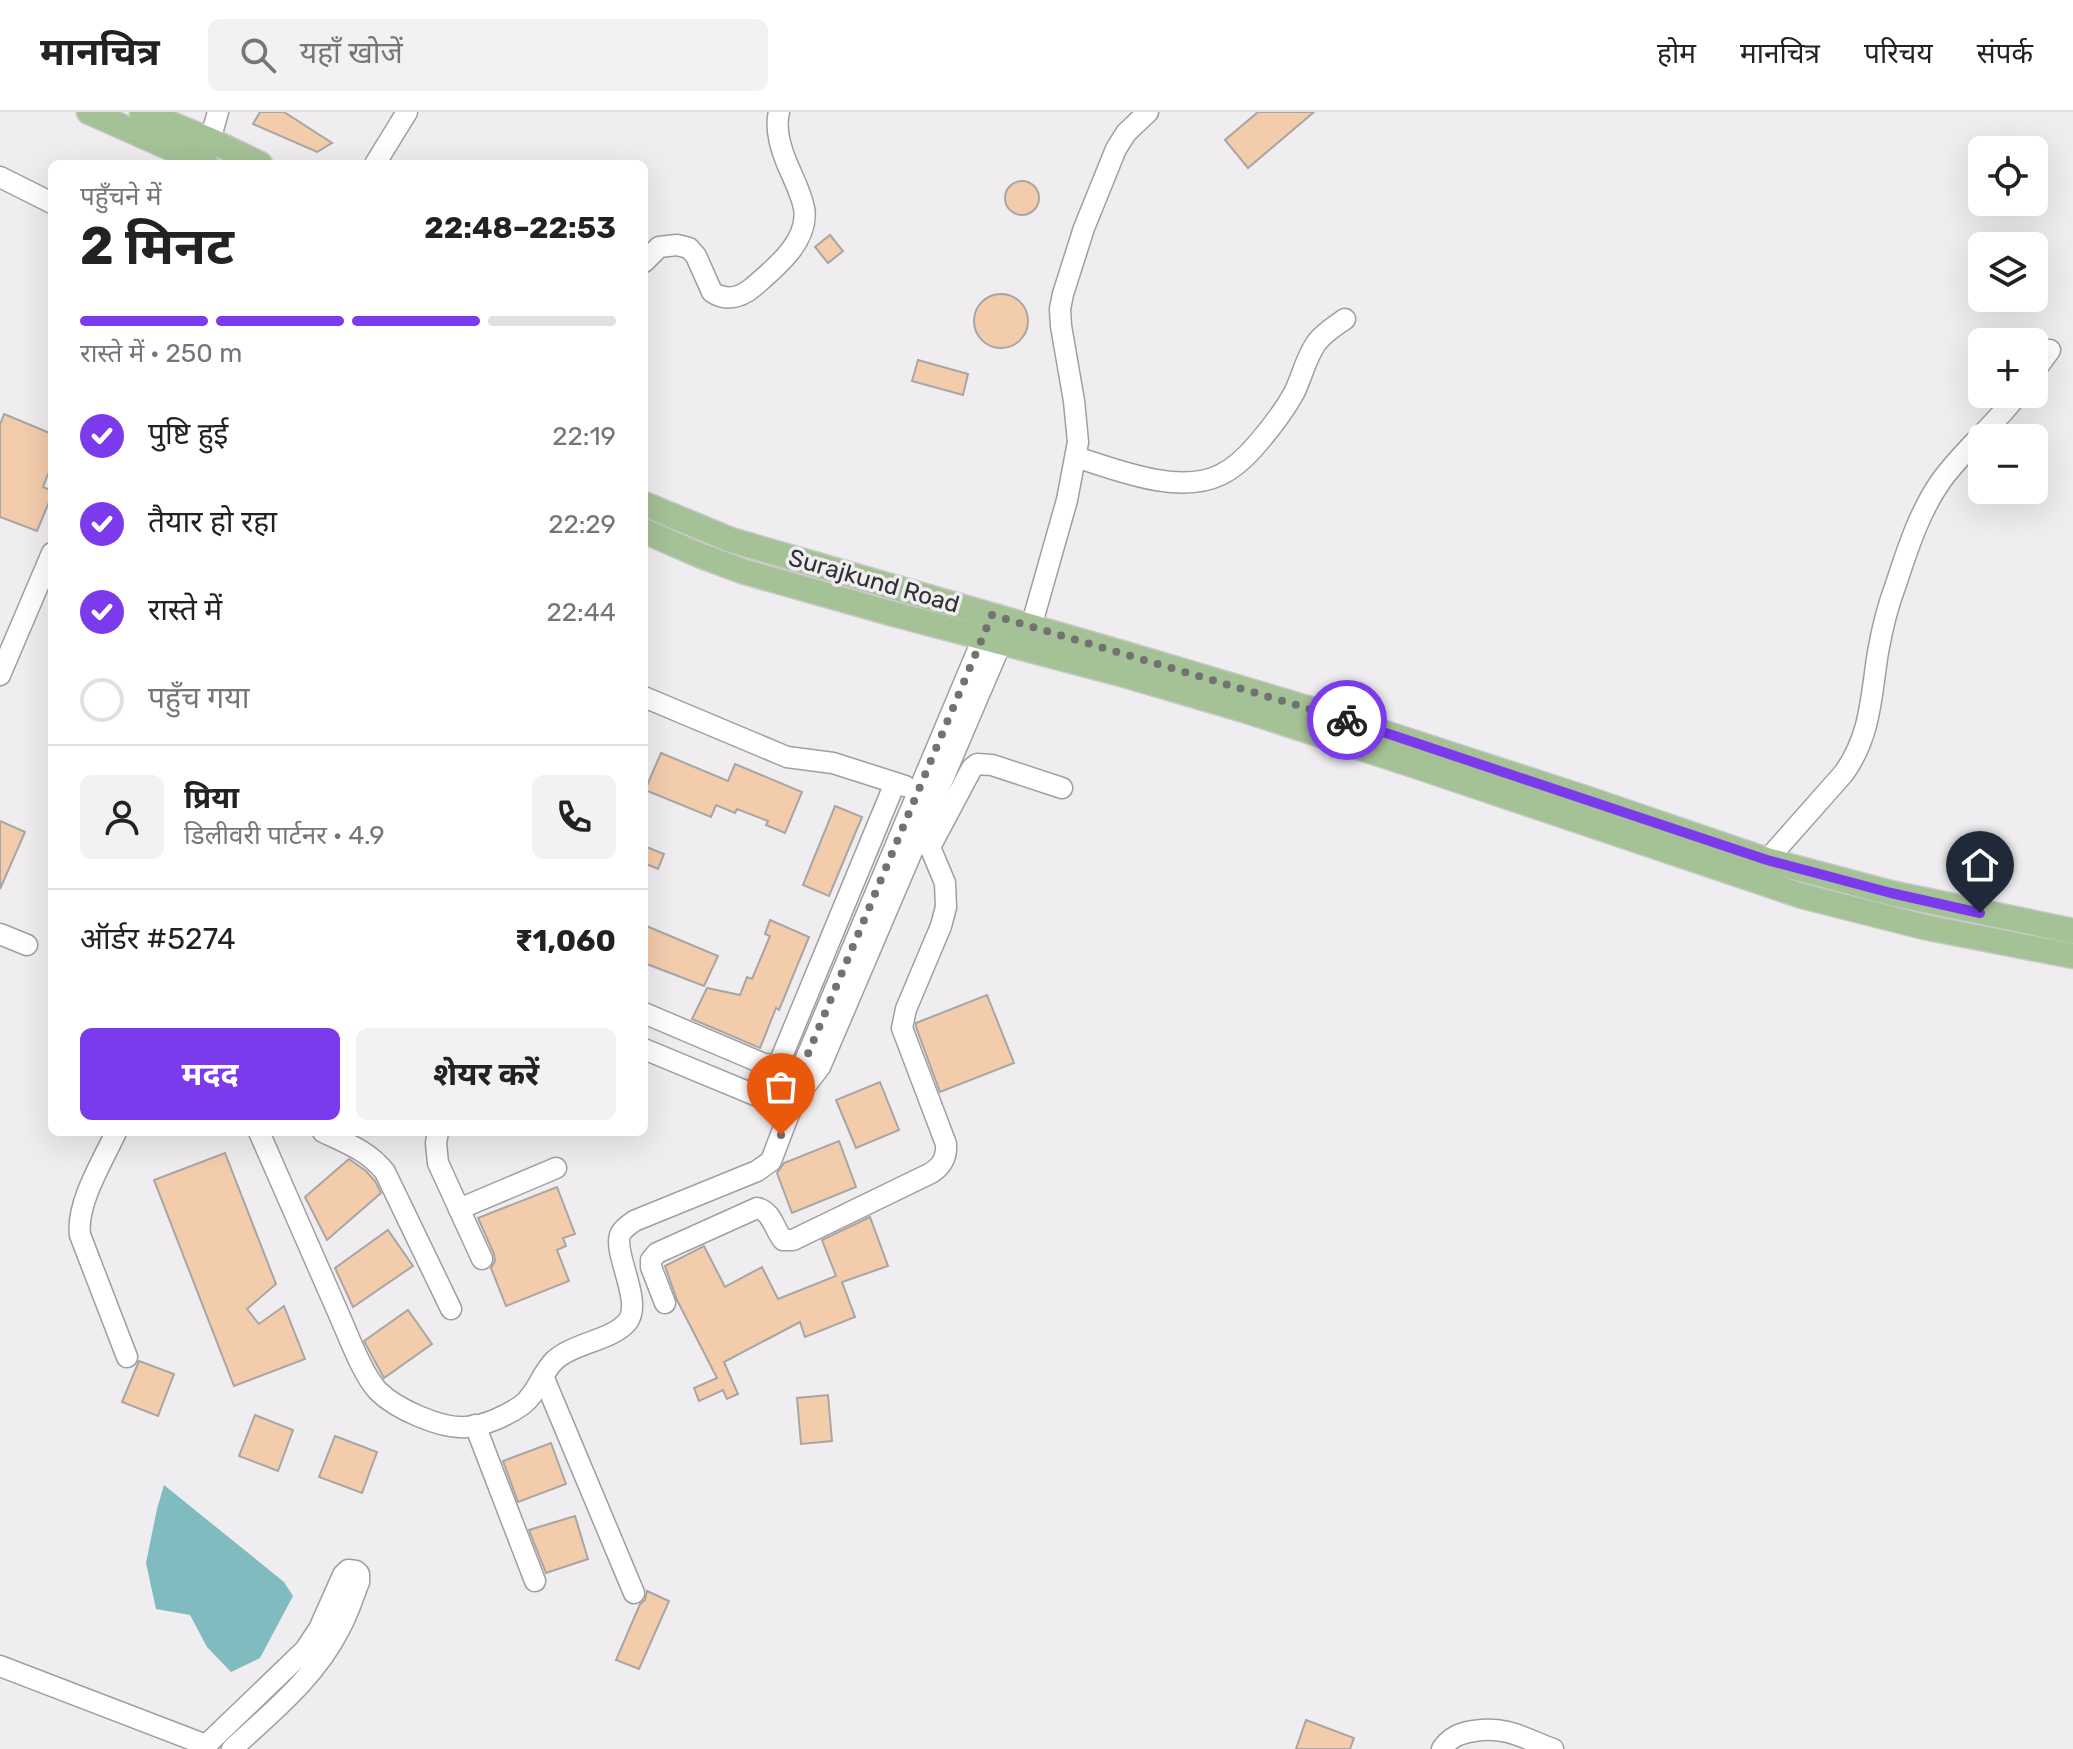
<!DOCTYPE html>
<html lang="hi">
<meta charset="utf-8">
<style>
:root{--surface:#fff;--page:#f2f2f2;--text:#222;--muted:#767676;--line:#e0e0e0;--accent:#7c3aed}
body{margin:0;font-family:Rubik,"Noto Sans Devanagari",sans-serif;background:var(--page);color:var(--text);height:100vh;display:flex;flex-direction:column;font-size:30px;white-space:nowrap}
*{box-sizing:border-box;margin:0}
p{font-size:26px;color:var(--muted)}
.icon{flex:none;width:44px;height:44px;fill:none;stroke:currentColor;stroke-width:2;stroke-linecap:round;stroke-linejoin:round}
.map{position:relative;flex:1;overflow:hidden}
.side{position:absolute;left:48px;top:48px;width:600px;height:976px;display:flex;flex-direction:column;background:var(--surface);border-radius:12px;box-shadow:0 8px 32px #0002}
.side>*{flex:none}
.tools{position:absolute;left:1968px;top:24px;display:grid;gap:16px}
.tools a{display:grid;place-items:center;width:80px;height:80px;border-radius:12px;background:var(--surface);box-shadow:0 8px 32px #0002;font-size:40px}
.pin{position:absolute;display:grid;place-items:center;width:68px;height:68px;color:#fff;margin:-82px -34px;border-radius:50% 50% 50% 0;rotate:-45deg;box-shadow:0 0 8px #0007}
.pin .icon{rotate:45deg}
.courier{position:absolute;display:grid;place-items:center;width:80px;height:80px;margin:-40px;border:6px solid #7c3aed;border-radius:50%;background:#fff;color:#222;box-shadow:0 2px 10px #0007}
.summary em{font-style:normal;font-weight:700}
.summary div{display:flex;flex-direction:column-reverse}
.summary{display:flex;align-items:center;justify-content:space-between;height:136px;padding:0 32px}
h1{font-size:52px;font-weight:700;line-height:60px}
.bar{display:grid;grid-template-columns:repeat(4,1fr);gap:12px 8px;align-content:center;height:96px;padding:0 32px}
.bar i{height:10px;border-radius:6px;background:var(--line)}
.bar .on{background:var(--accent)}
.bar p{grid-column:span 4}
.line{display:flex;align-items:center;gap:20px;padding:0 32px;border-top:2px solid var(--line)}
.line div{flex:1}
.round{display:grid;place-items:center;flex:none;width:84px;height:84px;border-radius:12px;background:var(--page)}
ol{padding:0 32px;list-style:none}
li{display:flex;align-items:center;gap:24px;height:88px}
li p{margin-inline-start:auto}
li .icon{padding:8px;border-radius:50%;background:var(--accent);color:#fff;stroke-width:4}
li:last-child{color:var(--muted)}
li i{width:44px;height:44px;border:4px solid var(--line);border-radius:50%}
.button{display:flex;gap:16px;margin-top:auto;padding:16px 32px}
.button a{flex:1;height:92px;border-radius:12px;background:var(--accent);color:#fff;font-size:32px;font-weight:700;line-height:92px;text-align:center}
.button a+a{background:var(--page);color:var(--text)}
header{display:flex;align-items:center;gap:48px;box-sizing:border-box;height:112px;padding:0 40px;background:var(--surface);border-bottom:2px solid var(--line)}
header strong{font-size:38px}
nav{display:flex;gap:44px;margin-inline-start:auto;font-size:28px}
.search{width:560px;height:72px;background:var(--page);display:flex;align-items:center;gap:20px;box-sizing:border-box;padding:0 28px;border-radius:12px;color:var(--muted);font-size:30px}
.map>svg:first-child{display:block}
.water{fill:#80bbbf}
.building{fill:#f3ccac;stroke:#a8a6a4;stroke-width:2}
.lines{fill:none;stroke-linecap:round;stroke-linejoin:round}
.minor-casing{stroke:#a19ea1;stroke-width:23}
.major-casing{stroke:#c9c9c9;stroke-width:27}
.minor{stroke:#fff;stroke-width:20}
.major{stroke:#a5c196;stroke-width:24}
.done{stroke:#737273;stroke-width:8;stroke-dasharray:0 14.4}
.route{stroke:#7c3aed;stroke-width:10}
.labels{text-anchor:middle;stroke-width:7;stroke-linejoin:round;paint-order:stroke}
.street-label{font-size:24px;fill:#303030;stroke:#f0edf0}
</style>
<header>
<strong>मानचित्र</strong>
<div class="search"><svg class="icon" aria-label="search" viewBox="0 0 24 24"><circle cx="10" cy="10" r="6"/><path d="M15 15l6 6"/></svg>यहाँ खोजें</div>
<nav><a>होम</a><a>मानचित्र</a><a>परिचय</a><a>संपर्क</a></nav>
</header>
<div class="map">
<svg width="2073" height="1637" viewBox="0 0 2073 1637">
<rect width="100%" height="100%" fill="#f0edf0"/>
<!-- water -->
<path class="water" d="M164,1373L284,1470L293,1484L260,1546L231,1560L207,1535L190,1503L156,1497L146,1451L157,1397Z"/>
<!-- building -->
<g class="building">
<path d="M260,0H284L332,31L317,40L253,12Z"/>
<path d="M1258,0H1314L1248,56L1225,28Z"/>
<circle cx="1022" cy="86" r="17"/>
<path d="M830,123L843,139L828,151L815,135Z"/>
<circle cx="1001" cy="209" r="27"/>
<path d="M918,248L968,262L963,283L912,269Z"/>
<path d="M4,302L52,322V352L43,375L52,379V383L37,419L0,405V313Z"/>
<path d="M661,641L728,669L735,652L802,680L785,721L766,713L768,709L737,697L735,701L716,693L711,705L645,678Z"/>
<path d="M835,694L862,705L829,784L803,773Z"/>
<path d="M0,709L25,720L0,777Z"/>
<path d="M644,734L664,742L658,757L644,751Z"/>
<path d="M770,808L809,825L779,898L776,896L760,936L692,907L707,876L740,883L747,865L752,867L770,824L765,822Z"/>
<path d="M644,813L718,844L704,874L644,851Z"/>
<path d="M987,883L1014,951L940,980L916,915V911Z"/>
<path d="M880,970L899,1018L856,1036L836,988Z"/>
<path d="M839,1029L856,1075L792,1101L777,1061L784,1051Z"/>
<path d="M225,1041L276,1172L247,1197L259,1212L284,1194L305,1247L234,1274L154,1068Z"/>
<path d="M349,1047L366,1059L375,1069L381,1081L327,1128L305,1085Z"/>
<path d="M557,1075L575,1122L563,1126L566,1134L557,1138L569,1169L506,1194L491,1156L495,1149L494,1142L478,1106Z"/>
<path d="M870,1105L888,1154L842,1170L855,1205L805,1225L800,1210L724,1250L738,1282L727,1287L723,1278L699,1289L694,1276L717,1266L677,1188L665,1154L704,1134L725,1175L762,1155L778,1187L836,1164L822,1128Z"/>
<path d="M388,1118L413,1154L353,1195L335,1156Z"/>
<path d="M408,1198L432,1232L384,1266L364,1229Z"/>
<path d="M139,1249L174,1262L158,1304L122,1290Z"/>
<path d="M828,1283L832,1329L801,1332L797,1286Z"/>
<path d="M255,1303L293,1318L278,1359L239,1344Z"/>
<path d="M335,1324L377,1340L362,1381L319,1365Z"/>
<path d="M551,1331L566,1372L518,1390L503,1349Z"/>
<path d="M575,1404L588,1447L546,1461L529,1418Z"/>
<path d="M647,1479L669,1489L639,1557L616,1548L640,1492L645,1488Z"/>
<path d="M1306,1608L1354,1626L1350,1637H1296Z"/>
</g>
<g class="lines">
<!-- minor casing -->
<g class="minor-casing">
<g id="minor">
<path d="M210,28L218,0"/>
<path d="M375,52L407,0"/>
<path d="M0,65L52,91"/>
<path d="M644,150L659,135L677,133L689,136L696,144L712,180C725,189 740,186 752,176C774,157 810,129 804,96C801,80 792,64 786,49C780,34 775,16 779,0"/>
<path d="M2034,260L2050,238"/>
<path d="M1076,345C1117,358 1179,383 1220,363C1235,356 1248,343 1258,331C1271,316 1284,299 1294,281C1302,265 1306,245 1317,230C1325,220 1335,214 1345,207"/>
<path d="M1031,515L1067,388L1078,330L1074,289L1061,214L1060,197L1063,182L1084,116L1116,37L1126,21L1148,0"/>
<path d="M0,563L52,441"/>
<path d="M644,585L787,645L833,651L905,674"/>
<path d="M930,735L972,656L977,652L992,653L1062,676"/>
<path d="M1767,748L1844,661C1871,623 1871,584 1878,540C1882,518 1887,496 1895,475C1907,439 1919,400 1941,369C1963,338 1995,313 2018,282"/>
<path d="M0,822L27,833"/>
<path d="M644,901L764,952L773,953L780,949L895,671"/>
<path d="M644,937L791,998"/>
<path d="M798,983L820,955L1007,517"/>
<path d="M116,1020C103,1049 76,1091 80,1123L127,1245"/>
<path d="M259,1020C285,1079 311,1139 337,1198C347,1220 362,1262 378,1279C396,1297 441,1317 466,1315C485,1314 508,1303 522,1293C537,1282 541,1262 554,1249C572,1231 614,1228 628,1209C643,1188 611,1138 621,1121C624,1116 629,1113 634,1109L757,1059L771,1049L795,986L802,956L988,514"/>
<path d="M323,1020C346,1031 369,1039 385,1060L451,1197"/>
<path d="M438,1020L436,1031L438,1051L482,1147"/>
<path d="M459,1097L556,1056"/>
<path d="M665,1191L651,1155V1148L657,1141L757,1096C772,1099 774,1117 783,1128H793L931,1061C942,1054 947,1046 946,1032L902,916L906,897L941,814L946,795L945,771L922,716"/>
<path d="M543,1264L634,1481"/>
<path d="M475,1313L535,1469"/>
<path d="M0,1554L206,1633"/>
<path d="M202,1637L305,1538L319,1517L343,1463L348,1458L356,1459L359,1462V1470C353,1485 348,1502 340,1516C315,1566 272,1600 232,1637"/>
<path d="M1442,1637C1450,1625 1460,1621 1474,1619C1507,1614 1523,1626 1553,1637"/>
</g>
</g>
<!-- major casing -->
<g class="major-casing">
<g id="major">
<path d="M89,0L206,52"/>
<path d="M142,0L210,28L260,52"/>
<path d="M644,392L731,428L1129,543L1317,599L1588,687L1767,748L1891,781L2073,819"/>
<path d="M644,419L699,443L745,460L890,501L1128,564L1244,598L1416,654L1802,784L1924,815L2073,844"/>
</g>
</g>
<!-- minor -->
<use href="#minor" class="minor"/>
<!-- major -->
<use href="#major" class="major"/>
</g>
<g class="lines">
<!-- done -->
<path class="done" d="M781,1023L795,986L802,956L992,503L1347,608"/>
<!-- route -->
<path class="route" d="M1347,608L1767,748L1891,781L1980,801"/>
</g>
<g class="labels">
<!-- street labels -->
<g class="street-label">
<text transform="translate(874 469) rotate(16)" y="8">Surajkund Road</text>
</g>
</g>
</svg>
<div class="tools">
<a><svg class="icon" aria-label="locate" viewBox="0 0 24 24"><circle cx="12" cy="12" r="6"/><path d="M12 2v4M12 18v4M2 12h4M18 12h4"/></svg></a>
<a><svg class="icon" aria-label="layers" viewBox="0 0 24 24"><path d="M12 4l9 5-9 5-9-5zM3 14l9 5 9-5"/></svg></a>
<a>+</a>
<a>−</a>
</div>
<div class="pin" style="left:781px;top:1023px;background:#ea580c"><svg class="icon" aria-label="bag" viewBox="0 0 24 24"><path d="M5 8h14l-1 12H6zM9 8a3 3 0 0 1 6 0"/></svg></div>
<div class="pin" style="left:1980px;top:801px;background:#1f2937"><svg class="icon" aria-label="home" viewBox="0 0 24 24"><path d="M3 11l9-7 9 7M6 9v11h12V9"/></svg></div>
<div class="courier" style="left:1347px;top:608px"><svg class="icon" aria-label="bike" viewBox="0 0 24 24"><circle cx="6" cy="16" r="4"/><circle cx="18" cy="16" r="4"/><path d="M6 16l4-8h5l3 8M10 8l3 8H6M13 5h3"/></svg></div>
<section class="side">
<div class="summary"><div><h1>2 मिनट</h1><p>पहुँचने में</p></div><em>22:48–22:53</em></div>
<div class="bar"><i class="on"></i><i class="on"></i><i class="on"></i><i></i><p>रास्ते में · 250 m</p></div>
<ol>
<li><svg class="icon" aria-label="check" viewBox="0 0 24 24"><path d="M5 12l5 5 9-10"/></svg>पुष्टि हुई<p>22:19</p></li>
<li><svg class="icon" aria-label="check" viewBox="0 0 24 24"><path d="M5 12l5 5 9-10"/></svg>तैयार हो रहा<p>22:29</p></li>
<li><svg class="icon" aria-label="check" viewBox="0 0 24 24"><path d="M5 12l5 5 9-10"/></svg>रास्ते में<p>22:44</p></li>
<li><i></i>पहुँच गया</li>
</ol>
<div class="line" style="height:144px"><a class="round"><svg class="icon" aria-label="person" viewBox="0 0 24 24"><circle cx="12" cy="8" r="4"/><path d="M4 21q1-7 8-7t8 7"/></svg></a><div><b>प्रिया</b><p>डिलीवरी पार्टनर · 4.9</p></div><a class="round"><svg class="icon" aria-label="phone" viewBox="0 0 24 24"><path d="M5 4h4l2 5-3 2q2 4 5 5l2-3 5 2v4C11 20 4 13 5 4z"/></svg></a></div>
<div class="line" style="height:104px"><div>ऑर्डर #5274</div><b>₹1,060</b></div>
<div class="button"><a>मदद</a><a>शेयर करें</a></div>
</section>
</div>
